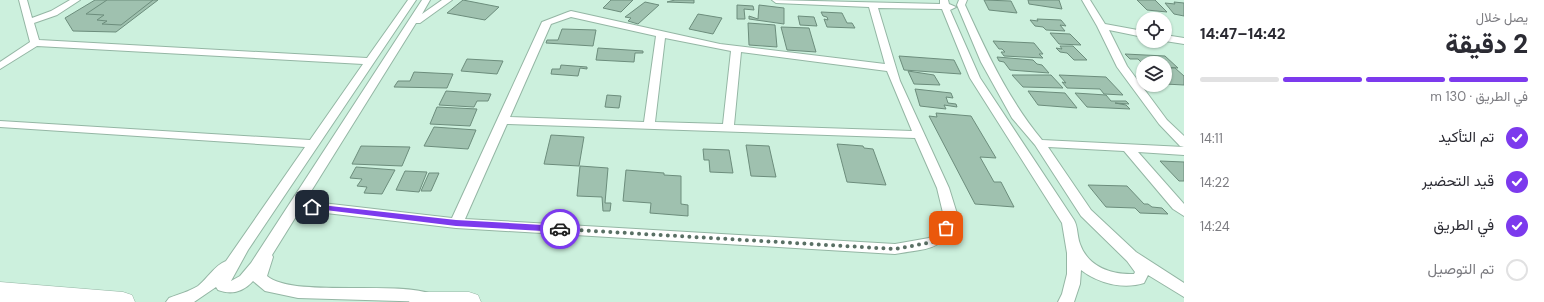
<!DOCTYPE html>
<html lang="ar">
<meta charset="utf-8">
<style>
:root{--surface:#fff;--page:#f7f7f7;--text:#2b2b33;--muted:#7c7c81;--line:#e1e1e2;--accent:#7c3aed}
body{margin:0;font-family:"DM Sans",Vazirmatn,sans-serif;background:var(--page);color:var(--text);direction:rtl;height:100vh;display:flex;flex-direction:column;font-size:15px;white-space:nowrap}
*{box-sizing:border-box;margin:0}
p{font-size:13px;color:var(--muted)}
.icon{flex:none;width:22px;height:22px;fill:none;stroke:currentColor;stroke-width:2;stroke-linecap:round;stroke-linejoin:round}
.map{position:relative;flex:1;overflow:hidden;direction:ltr}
.details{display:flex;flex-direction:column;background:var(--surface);width:360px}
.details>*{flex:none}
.buttons{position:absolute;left:1136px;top:12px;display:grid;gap:8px}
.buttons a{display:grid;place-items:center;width:36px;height:36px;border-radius:50%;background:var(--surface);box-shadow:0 1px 3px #0004;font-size:20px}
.pin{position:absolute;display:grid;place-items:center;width:34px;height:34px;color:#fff;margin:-17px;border-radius:8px;box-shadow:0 2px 6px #0006}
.courier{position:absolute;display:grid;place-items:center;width:40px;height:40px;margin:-20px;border:3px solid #7c3aed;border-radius:50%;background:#fff;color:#222;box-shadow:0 1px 5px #0007}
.headline em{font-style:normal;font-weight:800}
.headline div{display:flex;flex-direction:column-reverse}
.headline{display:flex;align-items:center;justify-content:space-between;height:68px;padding:0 16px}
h1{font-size:26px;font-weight:800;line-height:30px}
.bar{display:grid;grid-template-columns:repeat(4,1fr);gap:6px 4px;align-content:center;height:48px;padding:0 16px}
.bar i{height:5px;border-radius:3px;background:var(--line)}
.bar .selected{background:var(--accent)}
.bar p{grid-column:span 4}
ol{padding:0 16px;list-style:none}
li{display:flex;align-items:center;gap:12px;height:44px}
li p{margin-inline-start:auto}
li .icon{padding:4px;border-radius:50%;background:var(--accent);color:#fff;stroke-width:4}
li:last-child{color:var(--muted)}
li i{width:22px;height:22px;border:2px solid var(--line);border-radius:50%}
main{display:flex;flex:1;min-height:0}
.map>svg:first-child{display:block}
.building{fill:#9fc1af;stroke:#6c8d7c}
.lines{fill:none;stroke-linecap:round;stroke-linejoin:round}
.street-casing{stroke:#94b6a4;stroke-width:2}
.primary-casing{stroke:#94b6a4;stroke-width:1}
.street{fill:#fff;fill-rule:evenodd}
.primary{fill:#fff;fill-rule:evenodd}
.route{fill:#7c3aed}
.done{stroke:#5a7065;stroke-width:4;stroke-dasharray:0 7.2}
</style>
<main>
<section class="details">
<div class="headline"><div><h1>2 دقيقة</h1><p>يصل خلال</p></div><em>14:42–14:47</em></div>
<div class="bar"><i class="selected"></i><i class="selected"></i><i class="selected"></i><i></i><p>في الطريق · 130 m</p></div>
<ol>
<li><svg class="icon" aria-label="check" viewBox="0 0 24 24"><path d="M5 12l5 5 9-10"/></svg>تم التأكيد<p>14:11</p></li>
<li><svg class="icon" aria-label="check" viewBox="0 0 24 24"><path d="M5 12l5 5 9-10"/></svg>قيد التحضير<p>14:22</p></li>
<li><svg class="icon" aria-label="check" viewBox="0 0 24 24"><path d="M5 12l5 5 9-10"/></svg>في الطريق<p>14:24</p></li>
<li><i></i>تم التوصيل</li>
</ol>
</section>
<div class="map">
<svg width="1184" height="302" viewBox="0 0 1184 302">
<rect width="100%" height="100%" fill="#ccf0dd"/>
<!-- building -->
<g class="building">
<path d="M95,0H158L116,32L73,31L65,18Z"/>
<path d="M107,0H153L121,25L102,24L107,21L97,20L104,15L86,14Z"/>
<path d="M463,0L499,7L485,20L447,13Z"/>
<path d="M611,0H633L621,12L603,8Z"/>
<path d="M675,0H694V3L667,2Z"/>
<path d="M984,0L1011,1L1017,13L989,10Z"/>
<path d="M1028,0H1059L1062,9L1029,4Z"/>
<path d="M1137,0H1155L1167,12L1147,10Z"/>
<path d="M645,2L659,5L638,24L628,21L631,18L625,17Z"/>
<path d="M1174,2L1184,3V16L1174,14L1165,3L1175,4Z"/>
<path d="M737,5L753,6L754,10L744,9L745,19H737Z"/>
<path d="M759,5L784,8V24L749,19V16L758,19Z"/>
<path d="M821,12L842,13L847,23H852L855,28L827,27L824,19L828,20L827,17L823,16Z"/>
<path d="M698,14L722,18L713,34L689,29Z"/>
<path d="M798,16L814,17L817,26L800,25Z"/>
<path d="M1037,19L1061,20L1066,26L1060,25L1065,31L1046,30L1043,27L1035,26L1030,20L1038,21Z"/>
<path d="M748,23L775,25L777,47L749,45Z"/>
<path d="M781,27L809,28L816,52L787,50Z"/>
<path d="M562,29L596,30L593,46L546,43L547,40H558Z"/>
<path d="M1050,33L1070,34L1081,45L1059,44Z"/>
<path d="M993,41L1034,43L1043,54H1039L1043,58L1004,56L1001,52H1005L1002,49H999Z"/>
<path d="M1060,46H1073L1087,60H1074L1067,53L1060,52L1056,48L1062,49Z"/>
<path d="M598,48L643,51V53H635L634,62L596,60Z"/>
<path d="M1125,54L1165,56L1178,68L1165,67V63L1143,64L1138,59H1130Z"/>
<path d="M899,56L954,60L961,74L904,70Z"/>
<path d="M997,57L1033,60L1037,64L1042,65L1049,73L1010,70L1004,62L999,61Z"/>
<path d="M467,59L503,61L497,74L461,71Z"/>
<path d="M561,65L587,67V69L580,68L578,76L551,74L552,69H560Z"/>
<path d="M1165,68H1175L1184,76V85L1165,84Z"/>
<path d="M908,71L934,75L940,85L914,84Z"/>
<path d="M414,72L453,74L447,88L394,87L398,81H410Z"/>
<path d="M1012,75H1051L1063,88L1023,87Z"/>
<path d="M1059,75L1106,77L1123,95L1104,94L1100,89L1067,88L1062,82L1066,83Z"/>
<path d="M915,89L951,93L953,98L946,97L948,103L956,104L957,107L944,105L946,109L920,106Z"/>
<path d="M446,91L491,94L488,101H477L474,107L439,105Z"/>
<path d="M1028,91L1065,93L1077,108L1038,105Z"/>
<path d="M1075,93L1106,95L1111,101H1126L1129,104L1115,103L1126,105L1130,109L1087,107Z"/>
<path d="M607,95L621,96L619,108L605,107Z"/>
<path d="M437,107L477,109L470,126L430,124Z"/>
<path d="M936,113L971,116L996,158L980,157L994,182H1001L1014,207L975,204L929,116L937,117Z"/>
<path d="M434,127L476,130L468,149L424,146Z"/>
<path d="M551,135L584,137L579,166L544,164Z"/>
<path d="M837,144L863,146L864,148L873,149L886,185L847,182Z"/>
<path d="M746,145L769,146L776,177L751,176Z"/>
<path d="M361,146L410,147L402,166L352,164Z"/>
<path d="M703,149L729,150L733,173L710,172L709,160H704Z"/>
<path d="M1160,161L1184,162V181H1179Z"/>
<path d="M580,166L608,168L605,203H611L610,211H603L602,197L577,196Z"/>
<path d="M356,167L395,170L382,194L364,193L367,187L357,186L362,179L350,178Z"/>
<path d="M626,170L664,173V175L681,176V204L688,205V216L650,213L651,203L623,201Z"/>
<path d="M405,171L427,172L419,192L396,190Z"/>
<path d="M429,173H439L431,191H421Z"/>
<path d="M1088,185L1127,186L1144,204H1148L1152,207L1162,208L1168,214L1140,213L1135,208L1106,207Z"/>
</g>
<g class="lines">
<!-- street casing -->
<g class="street-casing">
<g id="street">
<path d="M19,0H27L32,18L51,11L70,0H80L57,15L34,23L39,40L367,58L408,0H416L248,250L231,281L240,276L251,263L422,0H430L422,14L442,0H452L420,23H416L305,201L452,218L542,22L568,12L571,11L720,44L885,64L869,7L776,3L772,0L940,4V0H948L949,4L956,7L950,10L980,78L1074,220C1078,227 1077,236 1080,244C1088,267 1112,275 1134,274L1135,272L1127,261L1081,216L1035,145L1012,118L981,62L957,5L959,0H967L965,5C987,53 1008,99 1042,140L1184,147V155L1138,152L1184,204V216L1173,209L1124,151L1048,147L1091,210L1136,252L1184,283V297L1148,275L1144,283C1123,290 1098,283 1081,270L1080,284L1074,302H1058L1062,294L1067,274V253L1062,223L970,78L942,9L878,8L900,81L949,188L958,217C942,252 929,248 895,254L456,228L300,210L272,255L273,257L267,276C294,298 392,280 432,294L435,298L433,302L298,298L265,291L253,281C243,292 231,295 218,290L216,287L194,302H166L169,298C179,294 188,292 198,286C207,279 215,265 226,261L305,147L0,127V121L310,140L363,64L37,46L0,69V62L30,42ZM571,17L656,36L644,122L510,117L551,24ZM665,38L731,51L723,124L655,122ZM741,52L887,71L912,131L734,125ZM507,124L915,138L937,188L944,217L940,225L929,238L895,244L465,219Z"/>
<path d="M1082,0H1090L1105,24L1143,31V37L1109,30L1127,66L1167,120L1184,136V147L1180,146L1159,124L1117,67L1097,26Z"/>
<path d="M1165,35L1184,38V44L1165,41Z"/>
</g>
</g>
<!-- primary casing -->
<g class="primary-casing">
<g id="primary">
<path d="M0,282L123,292L132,295L135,302H0Z"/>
<path d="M421,292H469L478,295L481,302H409L412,295Z"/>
</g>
</g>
<!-- street -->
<use href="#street" class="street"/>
<!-- primary -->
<use href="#primary" class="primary"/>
</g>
<!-- route -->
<path class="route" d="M312,204L456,220L560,226L564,229L560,232L456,226L309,208V205Z"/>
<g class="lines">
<!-- done -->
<path class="done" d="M560,229L895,249L933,242L946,228"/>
</g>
</svg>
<div class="buttons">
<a><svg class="icon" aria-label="locate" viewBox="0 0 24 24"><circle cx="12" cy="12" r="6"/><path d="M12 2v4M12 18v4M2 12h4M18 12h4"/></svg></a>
<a><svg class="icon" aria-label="layers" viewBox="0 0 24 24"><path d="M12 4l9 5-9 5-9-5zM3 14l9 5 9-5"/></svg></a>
</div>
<div class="pin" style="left:946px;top:228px;background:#ea580c"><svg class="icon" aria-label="bag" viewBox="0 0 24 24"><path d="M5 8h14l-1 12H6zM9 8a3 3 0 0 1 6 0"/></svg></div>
<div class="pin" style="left:312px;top:207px;background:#1f2937"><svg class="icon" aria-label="home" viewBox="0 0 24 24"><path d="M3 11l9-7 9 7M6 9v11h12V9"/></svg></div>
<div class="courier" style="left:560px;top:229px"><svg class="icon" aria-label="car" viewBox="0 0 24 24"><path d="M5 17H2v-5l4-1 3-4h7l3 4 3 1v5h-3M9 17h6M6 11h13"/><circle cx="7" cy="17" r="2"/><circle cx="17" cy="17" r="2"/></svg></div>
</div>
</main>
